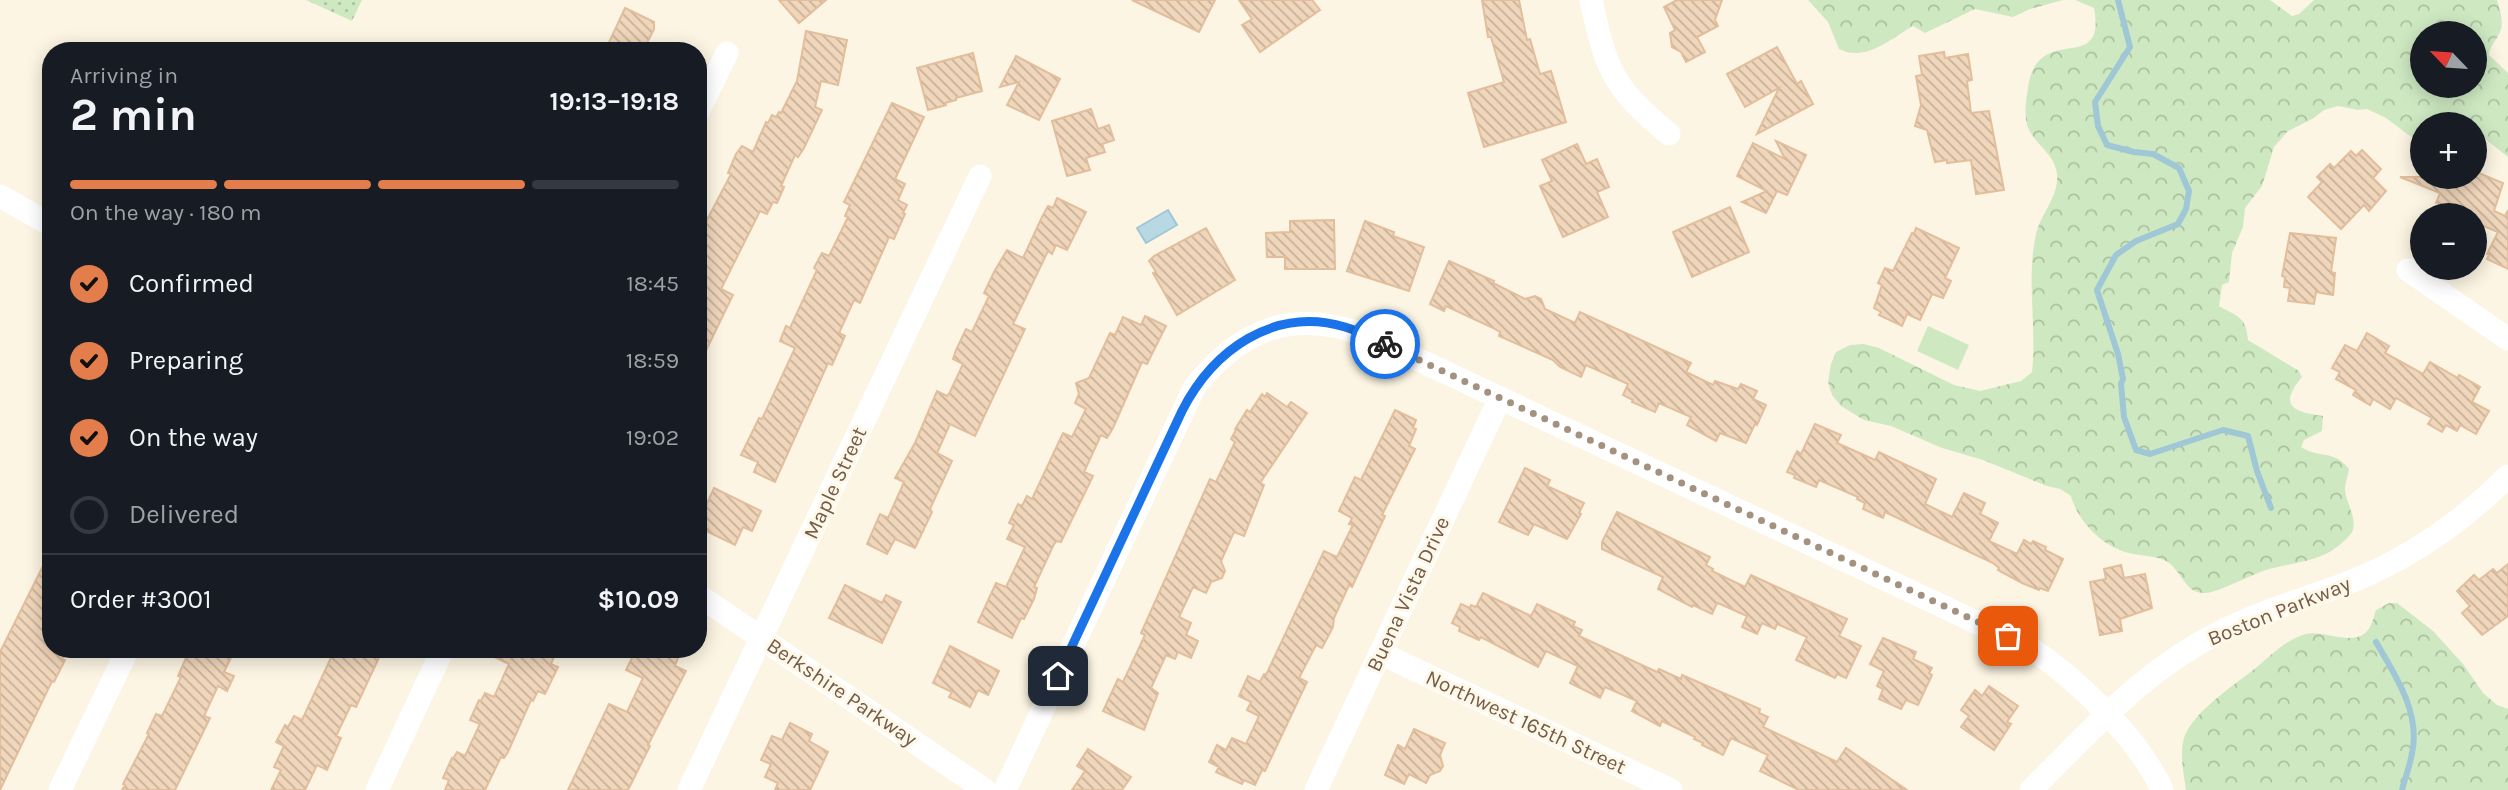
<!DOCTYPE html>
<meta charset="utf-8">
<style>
:root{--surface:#171b24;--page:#20242c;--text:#f1f3f6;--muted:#9ea1a6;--line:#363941;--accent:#e37d4b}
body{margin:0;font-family:Karla,sans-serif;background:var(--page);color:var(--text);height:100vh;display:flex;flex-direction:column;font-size:26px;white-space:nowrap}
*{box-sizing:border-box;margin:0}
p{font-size:23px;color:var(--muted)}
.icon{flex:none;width:38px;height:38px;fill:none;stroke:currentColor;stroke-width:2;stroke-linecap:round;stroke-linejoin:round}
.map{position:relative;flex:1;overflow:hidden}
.drawer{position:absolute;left:42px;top:42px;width:665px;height:616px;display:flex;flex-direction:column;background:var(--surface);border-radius:28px;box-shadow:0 4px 18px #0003}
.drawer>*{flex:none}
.needle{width:46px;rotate:295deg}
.controls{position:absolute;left:2410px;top:21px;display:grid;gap:14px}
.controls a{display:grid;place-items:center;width:77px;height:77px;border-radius:50%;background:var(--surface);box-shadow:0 4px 18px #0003;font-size:35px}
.pin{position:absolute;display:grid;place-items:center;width:60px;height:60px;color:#fff;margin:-30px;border-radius:14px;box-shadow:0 4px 10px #0006}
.courier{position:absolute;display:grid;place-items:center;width:70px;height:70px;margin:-35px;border:5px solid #1a73e8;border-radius:50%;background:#fff;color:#222;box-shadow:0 2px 9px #0007}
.head em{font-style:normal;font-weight:700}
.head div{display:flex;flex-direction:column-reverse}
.head{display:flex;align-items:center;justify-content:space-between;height:119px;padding:0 28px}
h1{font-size:46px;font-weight:700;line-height:52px}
.bar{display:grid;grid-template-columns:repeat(4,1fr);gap:10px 7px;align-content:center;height:84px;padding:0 28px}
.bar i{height:9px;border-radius:5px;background:var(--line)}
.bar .current{background:var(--accent)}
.bar p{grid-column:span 4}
.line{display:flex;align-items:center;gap:18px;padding:0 28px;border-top:2px solid var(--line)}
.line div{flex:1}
ol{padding:0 28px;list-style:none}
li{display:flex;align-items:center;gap:21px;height:77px}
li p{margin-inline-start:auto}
li .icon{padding:7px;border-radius:50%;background:var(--accent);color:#111;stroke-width:4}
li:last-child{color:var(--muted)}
li i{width:38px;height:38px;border:4px solid var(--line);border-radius:50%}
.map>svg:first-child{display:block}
.green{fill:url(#green-dots)}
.forest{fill:url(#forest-crowns);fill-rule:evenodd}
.pitch{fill:#cee9c2}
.water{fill:#b8d9e4;stroke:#9fc7d6;stroke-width:2}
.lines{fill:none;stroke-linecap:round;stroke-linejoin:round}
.stream{stroke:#9fc7d6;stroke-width:6}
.building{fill:url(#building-back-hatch);stroke:#e2be9c;stroke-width:2}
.street{stroke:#fff;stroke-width:23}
.done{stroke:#a39280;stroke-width:7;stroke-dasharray:0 12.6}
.route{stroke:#1a73e8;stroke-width:9}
.labels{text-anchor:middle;stroke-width:6;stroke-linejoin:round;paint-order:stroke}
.street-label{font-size:21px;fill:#735d4a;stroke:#fff8e9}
</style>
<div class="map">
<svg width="2508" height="790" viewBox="0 0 2508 790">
<defs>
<pattern id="green-dots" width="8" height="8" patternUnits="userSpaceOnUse" patternTransform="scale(1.75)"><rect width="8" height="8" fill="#cee9c2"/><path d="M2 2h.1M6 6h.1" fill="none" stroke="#acc0a0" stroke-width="1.8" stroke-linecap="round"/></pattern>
<pattern id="forest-crowns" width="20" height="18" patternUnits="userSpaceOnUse" patternTransform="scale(1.75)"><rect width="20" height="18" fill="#cee9c2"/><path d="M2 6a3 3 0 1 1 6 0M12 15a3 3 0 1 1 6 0" fill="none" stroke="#acc0a0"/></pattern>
<pattern id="building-back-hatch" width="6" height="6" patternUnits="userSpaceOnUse" patternTransform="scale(1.75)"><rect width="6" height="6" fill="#f0d6bb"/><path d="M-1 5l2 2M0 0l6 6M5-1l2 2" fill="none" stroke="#c7b19a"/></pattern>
</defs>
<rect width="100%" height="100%" fill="#fcf5e3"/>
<!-- green -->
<path class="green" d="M306,0H362L352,21Z"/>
<!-- forest -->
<g class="forest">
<path d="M1808,0H2063L2030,9L2013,17L1975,9L1925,33L1913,26C1889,40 1866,62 1839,49L1828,22Z"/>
<path d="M2075,0H2270L2292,16L2299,14L2314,0H2497C2500,11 2505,24 2499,34C2495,42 2490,46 2489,55L2508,73V157L2484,138L2475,134L2474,124H2422V137L2414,139L2386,118L2367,109L2358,110L2338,106L2324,110L2314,118L2288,131L2274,147L2262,186L2245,208L2243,227L2232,253L2229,282L2222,285L2219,306C2238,317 2246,316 2248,340L2299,371L2302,377C2277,407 2295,412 2323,416L2322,431L2304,440L2301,447C2320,459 2333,449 2349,469C2348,475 2345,484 2345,490C2346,504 2358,518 2352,532C2350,536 2341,544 2337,547C2318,562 2289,563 2266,570C2251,575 2219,592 2206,593C2185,595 2181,569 2166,561C2156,556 2141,556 2129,553C2103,547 2078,522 2071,496L2060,489L2047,486L1983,460L1942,448L1891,426L1864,420L1841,406L1832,395L1828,382L1831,364L1836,352L1850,345L1864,344L1879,348L1954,385L1980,391L2021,381L2032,372C2037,326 2026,279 2036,234C2041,213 2059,197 2057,174C2055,153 2033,144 2027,125C2024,113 2026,100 2028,88C2037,20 2107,77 2094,8ZM2474,33V86H2422V33Z"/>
<path d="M2389,603H2397L2433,631L2463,664L2483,693L2497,705L2508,709V790H2186C2184,775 2180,757 2183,742C2188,715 2233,686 2253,670C2270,657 2284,640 2306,634C2324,629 2354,648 2368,630C2372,625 2374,616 2376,610Z"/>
</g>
<!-- pitch -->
<path class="pitch" d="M1928,326L1969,345L1958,370L1917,351Z"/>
<!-- water -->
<path class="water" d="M1168,210L1177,225L1146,243L1137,228Z"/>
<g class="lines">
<!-- stream -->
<g class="stream">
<path d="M2118,0L2130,47L2095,102L2098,126L2107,145L2134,152L2153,154L2179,168L2189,191L2186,209L2178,224L2136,241L2116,255L2097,290L2118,354L2123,379L2121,384L2124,417L2136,450L2150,454L2223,430L2248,436L2257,471L2271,508"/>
<path d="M2376,642C2395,675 2421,713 2412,753C2410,766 2405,778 2402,790"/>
</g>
</g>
<!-- building -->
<g class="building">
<path d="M779,0H826L799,23Z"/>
<path d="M1132,0H1215L1199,32Z"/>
<path d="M1239,0H1312L1320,10L1260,52L1242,25L1252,19Z"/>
<path d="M1482,0H1519L1527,40L1530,39L1540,74L1551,71L1566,122L1484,147L1468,93L1504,82L1491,37H1488Z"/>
<path d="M1677,0H1722L1715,20L1718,26L1697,37L1705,52L1686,62L1681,52L1672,47L1670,33L1675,30L1664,7Z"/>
<path d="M625,8L654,22V29L643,51H605Z"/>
<path d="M806,31L847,40L838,85L821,81L815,107L822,110L804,148L798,157L795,155L781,186L784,187L777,203L773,202L767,214L760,211L721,289L733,295L698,367V237L731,174L728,173L736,154L742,146L753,152L766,122L768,123L772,115L776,117L779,112L781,113L797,81Z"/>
<path d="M1777,47L1797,84L1801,81L1813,104L1757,134L1779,88L1745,107L1727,74Z"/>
<path d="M1944,52L1945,58L1968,54L1972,80L1967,81L1971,113L1989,111L2004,190L1976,194L1971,160L1947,163V160L1935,162L1927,130L1915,126L1921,105L1916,76L1922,75L1919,56Z"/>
<path d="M973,53L982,91L956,98V100L945,103L946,105L928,110L917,68Z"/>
<path d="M1016,56L1060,79L1039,120L1007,105L1019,82L1000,87Z"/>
<path d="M892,103L924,117L895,179L905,184L898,200L907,205L903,213L905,214L894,239L889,237L860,303L854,300L839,333L845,336L832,365L828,363L775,482L754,472L758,462L741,455L759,418L762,419L795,348L780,341L786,326L790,328L817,270L814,268L822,253L829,256L848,217L845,216L850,205L844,202Z"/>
<path d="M1091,109L1098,129L1109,125L1114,140L1102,144L1105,152L1086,158L1090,170L1067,176L1052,121Z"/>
<path d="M1776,141L1806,155L1787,195L1777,191L1766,213L1742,202L1767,191L1737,176L1753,143L1785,159Z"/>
<path d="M1577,144L1586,164L1597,159L1609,187L1597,192L1608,217L1563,237L1540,186L1552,181L1542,160Z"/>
<path d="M2362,150L2381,169L2373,178L2386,191L2369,211L2364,205L2341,229L2308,197L2322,182L2317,177L2330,164L2334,168L2351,151L2356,156Z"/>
<path d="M2474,171L2503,183L2494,211L2505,216L2508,210V269L2487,259L2489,255L2487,254L2498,232L2474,222V215H2466L2436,203L2440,193L2400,177H2474Z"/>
<path d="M1057,198L1086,212L1067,250L1056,245L1052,254L1048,251L1013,324L1025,329L975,436L950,424L937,453L952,461L930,509L932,512L915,548L895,539L887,554L867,544L880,514L888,518L904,482L895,478L915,443L937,391L947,396L950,392L963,364L953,359L956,350L966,329L972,332L989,296L984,293L994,272L1007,250L1023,258L1042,217L1048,206L1053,208Z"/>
<path d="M1730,207L1749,252L1692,277L1673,232Z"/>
<path d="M1334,220L1335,269H1285V257H1267L1266,233L1290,232V221Z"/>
<path d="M1365,221L1394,232L1393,236L1424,247L1409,291L1347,271Z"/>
<path d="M1206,228L1235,280L1177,315L1153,273L1156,272L1149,261L1154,256Z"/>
<path d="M1916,228L1959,248L1945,278L1951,281L1943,298L1932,294L1920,320L1907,314L1902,326L1879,315L1881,312L1874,308L1882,285L1878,283L1885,268L1893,271L1912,233L1914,234Z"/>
<path d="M2290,233L2336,238L2331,272L2335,273L2333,295L2316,292L2314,304L2288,301L2290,288L2284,287L2285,277L2282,276Z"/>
<path d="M1449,261L1494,281L1493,283L1525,299L1535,296L1541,299L1545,309L1575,323L1580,312L1691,363L1686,372L1713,385L1715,381L1738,389L1741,384L1757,391L1753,399L1766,405L1757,425L1755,424L1746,443L1720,433L1716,441L1687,425L1691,417L1659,403L1655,412L1632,402L1633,400L1623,395L1628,384L1586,365L1581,377L1560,367L1553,360L1499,336L1500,332L1491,327L1446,306L1444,311L1430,304Z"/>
<path d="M1145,316L1166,326L1147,364L1142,362L1113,428L1107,438L1101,435L1084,472L1093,476L1061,542L1057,541L1054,544L1034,587L1037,588L1034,599L1024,619L1021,618L1012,638L978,622L996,583L1006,587L1025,547L1007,539L1014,525L1009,523L1018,504L1022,506L1027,496L1032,499L1063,433L1072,437L1086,409L1075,403L1079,394L1076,383L1089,378L1110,333L1115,335L1123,317L1141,325Z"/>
<path d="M2367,333L2389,346L2385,353L2423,374L2430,362L2458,378L2459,375L2480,387L2472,402L2489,411L2476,434L2460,425L2457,431L2446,425L2442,432L2428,424L2432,418L2396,398L2390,409L2373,399L2370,405L2353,395L2356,390L2336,379L2340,372L2332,368L2345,345L2357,351Z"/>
<path d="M1267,393L1287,407L1291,402L1307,413L1260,483L1264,485L1244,536L1234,532L1221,561L1225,571L1222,578L1211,582L1206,593L1193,587L1179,617L1191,623L1186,635L1198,641L1191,658L1178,652L1175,659L1166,655L1151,688L1158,693L1144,730L1103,711L1118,679L1123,682L1145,635L1141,633L1210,479L1216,482L1235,442L1231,439L1236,430L1235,429L1247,410L1250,412L1262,394L1265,397Z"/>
<path d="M1395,410L1416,420L1413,428L1416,429L1409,446L1415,449L1382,515L1385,516L1352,587L1349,585L1334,618L1333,627L1322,648L1316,645L1299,678L1307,682L1265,771L1262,770L1255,785L1244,780L1242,784L1216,772L1219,767L1209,762L1217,745L1226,750L1232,738L1246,744L1259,716L1247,710L1251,702L1239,696L1248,676L1260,682L1264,674L1266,675L1324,551L1337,557L1353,525L1349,524L1352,518L1339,511L1355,477L1361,480Z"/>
<path d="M1815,424L1841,435L1837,443L1875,460L1879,452L1936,479L1925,504L1952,517L1964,493L1985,503L1980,514L1998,523L1989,541L2017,554L2024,540L2031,544L2033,541L2046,547L2045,550L2063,559L2048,591L2040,588L2039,590L2022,583L1998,570L1999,568L1993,563L1885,512L1883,518L1863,509L1865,503L1857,499L1858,497L1819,480L1816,487L1794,478L1795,475L1787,472L1797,451L1801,454Z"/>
<path d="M1525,468L1550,480L1547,486L1584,503L1579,513L1581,514L1567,539L1534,524L1528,535L1499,522Z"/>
<path d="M714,488L761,511L752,531L743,527L735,545L698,527V523Z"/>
<path d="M1617,512L1710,557L1706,565L1713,569L1712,571L1745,587L1751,575L1847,619L1839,636L1861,646L1846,678L1837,674L1835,678L1796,660L1807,637L1777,624L1775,629L1762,623L1757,634L1742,627L1747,616L1720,604L1717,603L1712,614L1693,605L1692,607L1658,589L1663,577L1602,549V542Z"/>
<path d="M51,550V649H67L62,659L65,660L54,682L52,681L0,790V652Z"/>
<path d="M2508,564V616L2482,635L2462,613L2470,606L2457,591L2474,575L2479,580L2493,569L2497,573Z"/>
<path d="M2121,565L2124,578L2145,574L2152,608L2120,619L2122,631L2100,635L2090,582L2106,579L2104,569Z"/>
<path d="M845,585L882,603L886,595L901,602L882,643L829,618Z"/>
<path d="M1483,593L1531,616L1537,604L1575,622L1573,626L1582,630L1579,636L1657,672L1659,669L1681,679L1682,675L1760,709L1759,713L1768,717L1763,727L1837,762L1846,748L1907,790H1799L1760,771L1768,755L1731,738L1723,755L1702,745L1703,743L1694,739L1695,737L1662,721L1660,726L1632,711L1637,701L1605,687L1600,698L1570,683L1578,666L1546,651L1538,667L1481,637L1479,640L1459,631L1460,627L1452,623L1461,604L1470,608L1471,605L1476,607Z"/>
<path d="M1883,638L1916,652L1913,659L1932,668L1929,673L1932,675L1918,705L1906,700L1901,709L1879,699L1883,689L1877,686L1884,671L1870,664Z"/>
<path d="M950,646L999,671L988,695L978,690L970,707L949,697L952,692L933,683Z"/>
<path d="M190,649H235L224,672L234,676L227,691L218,686L204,716L210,718L175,790H122L125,785L123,784L149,734L147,733L156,714L162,716L181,677L178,676Z"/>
<path d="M335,649H383L356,707L351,705L336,736L341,738L327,770L317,765L305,790H271L281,770L274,767L284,746L276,742L285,725L288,727L294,716L302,720Z"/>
<path d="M478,649H557L551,664L558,667L545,694L538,691L533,701L531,700L508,752L504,758L501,757L485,790H445L449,780L443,778L452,758L453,759L457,752L465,756L480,724L470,720L479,700L481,701L485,693L494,697L509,664Z"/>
<path d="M643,649H681L675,666L686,671L648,745L650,746L628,790H568L609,704L627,712L643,678L626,670L634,654L639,657Z"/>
<path d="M1989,686L2018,706L2007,722L2011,724L1994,750L1961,727L1969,716L1961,710L1975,690L1982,696Z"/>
<path d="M790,723L812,734L809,741L828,752L810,790H775L778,783L765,777L771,764L761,760L772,736L782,740Z"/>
<path d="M1414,729L1445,743L1440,755L1443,766L1440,771L1430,775L1426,783L1409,774L1404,784L1385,775L1398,745L1405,749Z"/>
<path d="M1088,749L1131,777L1122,790H1072L1085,771L1077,766Z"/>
</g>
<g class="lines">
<!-- street -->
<g class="street">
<path d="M1591,0C1606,70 1613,88 1669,134"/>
<path d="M698,112L727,53"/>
<path d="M0,196L51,225"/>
<path d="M2408,270L2508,339"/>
<path d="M698,595L985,790"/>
<path d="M1380,653L1671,790"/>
<path d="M60,790L128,649"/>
<path d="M377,790L443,649"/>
<path d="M689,790L980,176"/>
<path d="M1005,790L1194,388C1241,327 1295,308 1368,336L2027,646C2075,677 2139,738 2162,790"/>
<path d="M1316,790L1500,398"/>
<path d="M2031,790C2092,730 2143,670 2222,631C2265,609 2311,598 2355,580C2413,556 2464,520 2508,476"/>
</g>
</g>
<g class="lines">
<!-- done -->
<path class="done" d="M1385,344L2008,636"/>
<!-- route -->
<path class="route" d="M1058,676L1182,411C1213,350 1274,306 1345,327C1359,331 1372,338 1385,344"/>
</g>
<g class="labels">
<!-- street labels -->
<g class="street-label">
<text transform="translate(835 483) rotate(-65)" y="7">Maple Street</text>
<text transform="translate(1408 594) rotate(-65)" y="7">Buena Vista Drive</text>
<text transform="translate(2279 611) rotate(-22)" y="7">Boston Parkway</text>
<text transform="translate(842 692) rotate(34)" y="7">Berkshire Parkway</text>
<text transform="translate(1526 722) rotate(25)" y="7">Northwest 165th Street</text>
</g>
</g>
</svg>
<div class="controls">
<a><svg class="needle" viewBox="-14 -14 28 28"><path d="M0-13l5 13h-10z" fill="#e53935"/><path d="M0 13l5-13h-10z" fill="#9ea1a6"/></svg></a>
<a>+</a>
<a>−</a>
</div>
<div class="pin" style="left:2008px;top:636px;background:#ea580c"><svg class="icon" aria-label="bag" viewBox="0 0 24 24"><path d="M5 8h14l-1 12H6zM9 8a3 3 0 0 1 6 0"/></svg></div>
<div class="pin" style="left:1058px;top:676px;background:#1f2937"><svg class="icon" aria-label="home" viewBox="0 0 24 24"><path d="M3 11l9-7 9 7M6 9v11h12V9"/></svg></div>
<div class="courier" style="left:1385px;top:344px"><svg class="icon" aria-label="bike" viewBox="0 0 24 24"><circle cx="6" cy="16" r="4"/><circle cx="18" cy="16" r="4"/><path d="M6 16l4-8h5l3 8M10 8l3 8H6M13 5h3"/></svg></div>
<section class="drawer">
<div class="head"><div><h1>2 min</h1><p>Arriving in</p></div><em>19:13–19:18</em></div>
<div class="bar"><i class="current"></i><i class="current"></i><i class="current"></i><i></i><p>On the way · 180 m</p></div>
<ol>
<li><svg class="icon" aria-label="check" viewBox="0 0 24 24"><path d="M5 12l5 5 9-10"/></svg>Confirmed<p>18:45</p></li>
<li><svg class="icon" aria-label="check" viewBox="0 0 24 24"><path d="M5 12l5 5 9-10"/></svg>Preparing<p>18:59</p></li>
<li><svg class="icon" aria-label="check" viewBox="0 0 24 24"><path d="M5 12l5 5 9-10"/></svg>On the way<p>19:02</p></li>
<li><i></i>Delivered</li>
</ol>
<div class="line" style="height:91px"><div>Order #3001</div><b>$10.09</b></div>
</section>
</div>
